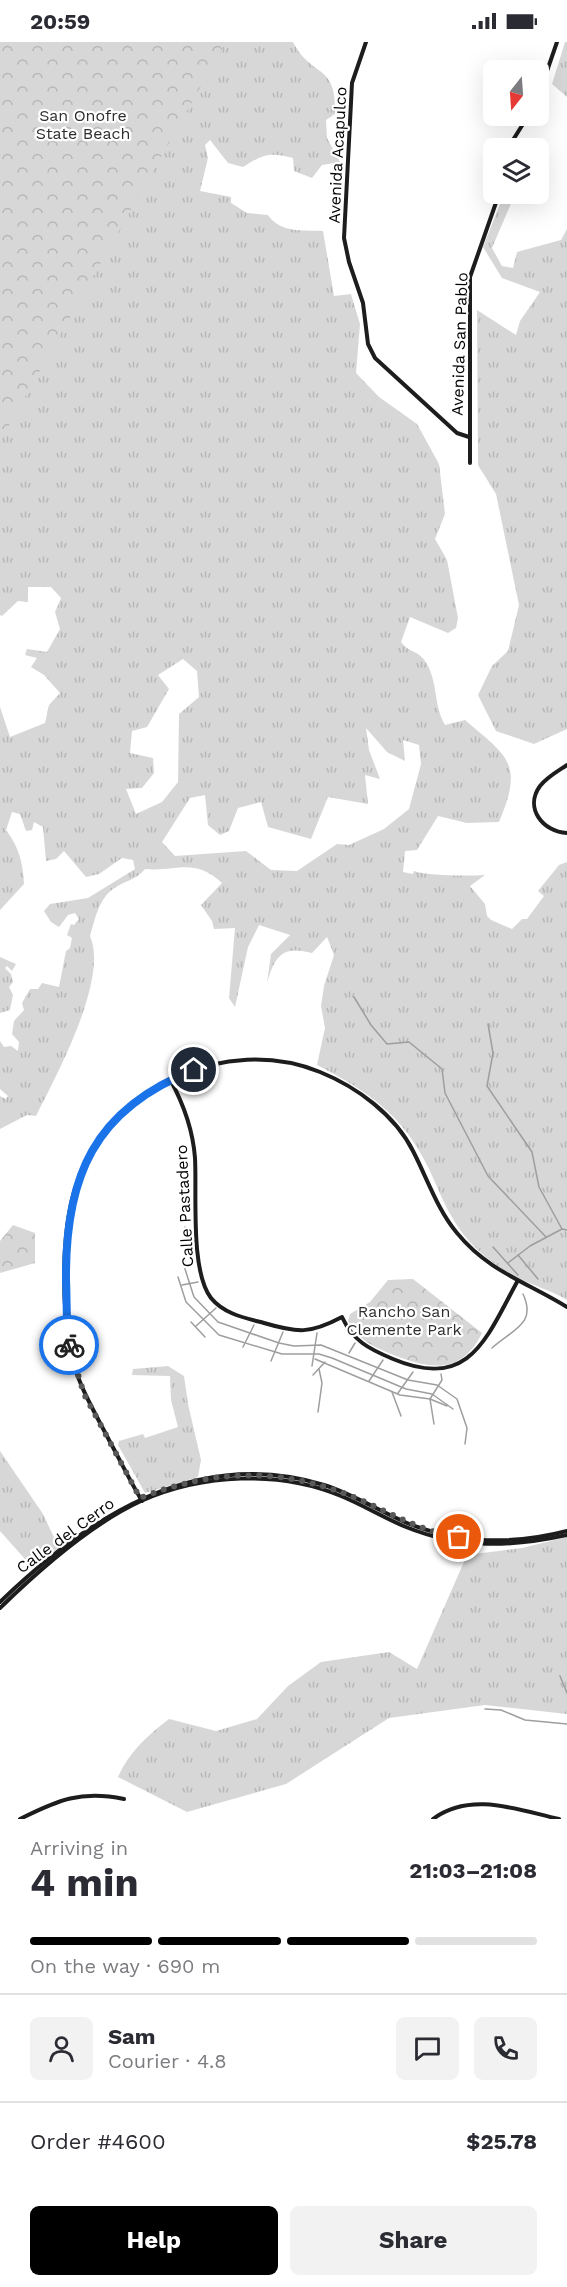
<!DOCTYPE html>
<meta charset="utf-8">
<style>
:root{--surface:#fff;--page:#f2f2f3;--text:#2b2b33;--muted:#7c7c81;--line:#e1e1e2;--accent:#000}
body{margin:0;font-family:"Work Sans",sans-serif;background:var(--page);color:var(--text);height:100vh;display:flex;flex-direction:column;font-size:22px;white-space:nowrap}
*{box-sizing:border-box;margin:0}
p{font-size:20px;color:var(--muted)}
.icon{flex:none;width:33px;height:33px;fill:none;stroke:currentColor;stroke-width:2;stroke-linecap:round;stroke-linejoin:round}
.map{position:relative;height:1777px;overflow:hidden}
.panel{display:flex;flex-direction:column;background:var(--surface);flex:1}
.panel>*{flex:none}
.needle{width:39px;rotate:197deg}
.controls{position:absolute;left:483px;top:18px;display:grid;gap:12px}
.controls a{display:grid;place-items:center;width:66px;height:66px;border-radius:9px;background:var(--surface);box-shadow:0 6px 24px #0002;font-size:30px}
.pin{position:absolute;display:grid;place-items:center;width:51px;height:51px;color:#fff;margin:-26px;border:3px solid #fff;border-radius:50%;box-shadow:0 2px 6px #0007}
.courier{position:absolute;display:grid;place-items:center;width:60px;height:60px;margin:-30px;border:4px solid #1a73e8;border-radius:50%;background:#fff;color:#222;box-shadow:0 2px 8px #0007}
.summary em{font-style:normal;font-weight:700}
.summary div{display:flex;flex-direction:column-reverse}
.summary{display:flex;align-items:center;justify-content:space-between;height:102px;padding:0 30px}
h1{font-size:39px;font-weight:700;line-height:45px}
.bar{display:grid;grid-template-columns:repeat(4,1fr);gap:9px 6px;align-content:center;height:72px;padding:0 30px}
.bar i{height:8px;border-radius:4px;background:var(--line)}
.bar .selected{background:var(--accent)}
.bar p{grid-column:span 4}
.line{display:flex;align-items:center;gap:15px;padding:0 30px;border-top:2px solid var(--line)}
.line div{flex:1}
.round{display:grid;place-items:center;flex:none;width:63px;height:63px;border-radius:9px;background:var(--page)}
.primary-button{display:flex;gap:12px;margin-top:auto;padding:12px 30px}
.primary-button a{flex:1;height:69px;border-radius:9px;background:var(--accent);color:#fff;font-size:24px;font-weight:700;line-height:69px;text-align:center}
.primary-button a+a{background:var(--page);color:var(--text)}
.status{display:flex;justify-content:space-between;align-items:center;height:42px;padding:0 30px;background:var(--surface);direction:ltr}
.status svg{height:16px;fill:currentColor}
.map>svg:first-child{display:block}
.grass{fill:url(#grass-tufts);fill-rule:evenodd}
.park{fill:url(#park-crowns)}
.pitch{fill:#d7d7d7}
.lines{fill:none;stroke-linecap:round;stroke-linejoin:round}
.stream{stroke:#9e9e9e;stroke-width:1.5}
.secondary{stroke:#1d1d1d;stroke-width:4}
.done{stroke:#595959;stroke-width:6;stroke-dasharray:0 10.8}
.route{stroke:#1a73e8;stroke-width:8}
.labels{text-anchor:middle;stroke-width:4.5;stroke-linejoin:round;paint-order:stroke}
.park-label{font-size:16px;fill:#2e2e2e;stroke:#fff}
.street-label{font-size:16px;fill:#000;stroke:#fff}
</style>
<div class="status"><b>20:59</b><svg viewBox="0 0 49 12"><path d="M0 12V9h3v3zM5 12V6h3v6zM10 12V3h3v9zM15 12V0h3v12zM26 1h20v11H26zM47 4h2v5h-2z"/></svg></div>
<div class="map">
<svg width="567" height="1777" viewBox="0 0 567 1777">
<defs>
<pattern id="grass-tufts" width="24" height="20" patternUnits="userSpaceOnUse" patternTransform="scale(1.5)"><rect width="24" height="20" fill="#d7d7d7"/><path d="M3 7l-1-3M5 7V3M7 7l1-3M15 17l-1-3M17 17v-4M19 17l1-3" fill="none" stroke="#b7b7b7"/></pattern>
<pattern id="park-crowns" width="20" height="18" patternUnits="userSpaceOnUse" patternTransform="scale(1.5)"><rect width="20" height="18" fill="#d7d7d7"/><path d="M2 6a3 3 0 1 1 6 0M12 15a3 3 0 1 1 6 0" fill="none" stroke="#b7b7b7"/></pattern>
</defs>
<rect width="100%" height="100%" fill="#fff"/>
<!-- grass -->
<g class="grass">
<path d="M0,0H293C312,37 337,20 335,72L326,78L327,96L340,120L322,123L312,136L294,129L293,116C268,110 264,112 243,125L228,121L210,98L205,103L208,116L200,149L231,155V161L247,171L268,173C280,191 302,188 323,189L334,254L351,252L360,282L356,331L379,355L417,382L439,422L445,472L435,497L447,518L458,576L456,586L448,591L410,575L401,600C410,612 419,607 428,624C438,644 434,665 445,683L465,678C508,715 524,721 499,780L467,781L438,774L417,808L405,809L403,830L413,832L414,829C429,834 467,834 485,833L470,844L485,862L487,874L491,878L512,887L522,877H527L544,854L538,849L559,823L567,820V1258C551,1248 533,1244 517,1235C499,1227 482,1213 469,1199C450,1178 441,1153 429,1127C403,1073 369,1050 317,1023L325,986L321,964L324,944L334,913L327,895L312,911C282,903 275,914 267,941L271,912L290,893L259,883L248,905L235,965L229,956L235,886L214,887L212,879L201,863L222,841C193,815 178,830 145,827C136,838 124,839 113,847C98,858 95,878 90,894C109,937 56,1034 36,1074L27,1073L0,1087V1054L6,1057L8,1054L0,1047V999L4,1005L11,1004L18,1009L19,1000L12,992L14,979L24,968L22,961L30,947H38L42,941L59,945L66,909L70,906L72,896L67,893L71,882L74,883L79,877L75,871L68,873L59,885L51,880L44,869L50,862L88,856L135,827L133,818L122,816L99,832L86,835L64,809L56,817L46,819L43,785L34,780L32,788L26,789L20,772L12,770L6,788C19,805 23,821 24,842L0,868V665L10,695L45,681L49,663L60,651L44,633L31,625L37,616L25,613L27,607L47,610L60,587L55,570L61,556L51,545H28V560L18,559L2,574L0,573ZM183,617L197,629L199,655L179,672L178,740L162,760L136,772L126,747L142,746L154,731L153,716L130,711L132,689L147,685L169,647L158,633ZM366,686L387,710L405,719L403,698L419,703L421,722L409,767L384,787L349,803L337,802L297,829L271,828L246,809L175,814L162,800L190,756L205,753L208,783L220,793L229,789L238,766L261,760L268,785L311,797L328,755L368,762L365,733L380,737L369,708Z"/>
<path d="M565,0H567V55L552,42Z"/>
<path d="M504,152H515L492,206L502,224L513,226L517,210L561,198L567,187V687L534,702L496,689L478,653L492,624L508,609L519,563L496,452L478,423L477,268L516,293L520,279L540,250L502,236L483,205Z"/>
<path d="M0,915L16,922L12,929L7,924L5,926L11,932L13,940L9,945L13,953L10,968L0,971Z"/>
<path d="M168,1324L184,1334L188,1362L201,1418L198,1435L145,1451L118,1403L119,1399L143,1392L145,1396L178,1385L171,1358L170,1334L132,1333L133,1327Z"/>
<path d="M0,1409L43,1472L59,1506L32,1525L0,1489Z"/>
<path d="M567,1495V1672L485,1663L389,1676L286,1742L187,1770L118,1735C129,1710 147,1694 169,1677L216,1689L257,1677L288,1644L321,1620L389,1610L417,1627L467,1513L522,1506Z"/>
</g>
<!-- park -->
<g class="park">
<path d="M0,0H226L0,399Z"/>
<path d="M13,1183L35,1191V1221L0,1231V1199Z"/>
<path d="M413,1237L482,1291C461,1334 429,1327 391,1312C372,1304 359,1298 348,1279L350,1272L370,1260L388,1238Z"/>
</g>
<!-- pitch -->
<path class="pitch" d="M386,1274L394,1285L383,1291L374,1279Z"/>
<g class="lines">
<!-- stream -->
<g class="stream">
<path d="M354,955L371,983L387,1002L409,1000L442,1027L445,1051L488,1134L546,1195"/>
<path d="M488,982L493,1011L487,1044L532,1110L539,1145L562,1187"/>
<path d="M185,1185V1227L194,1255L218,1280L279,1301L294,1304L321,1303L408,1338L437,1343L457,1357L467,1386L465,1402"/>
<path d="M493,1205L518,1233"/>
<path d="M518,1213L538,1237"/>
<path d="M508,1221L530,1204L562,1187L567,1188"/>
<path d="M178,1235L186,1260L219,1293L282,1312H319L332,1316L406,1347L432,1352L453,1367"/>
<path d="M182,1243L198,1240"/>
<path d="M191,1280L205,1295"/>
<path d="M196,1284L216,1266"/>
<path d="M243,1305L254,1283"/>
<path d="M492,1306C513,1287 537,1282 523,1252"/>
<path d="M349,1311L355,1301"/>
<path d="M315,1317L400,1353L430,1357L447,1364"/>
<path d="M271,1319L283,1290"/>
<path d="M312,1324L317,1291"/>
<path d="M313,1333L325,1320"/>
<path d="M369,1339L383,1318"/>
<path d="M392,1350L401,1374"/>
<path d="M398,1351L413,1330"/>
<path d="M318,1370L322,1341L319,1327"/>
<path d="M434,1382L430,1357L442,1338L441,1332"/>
<path d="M560,1634L567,1651"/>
<path d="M485,1667L501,1668L525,1678L567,1682"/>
</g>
<!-- secondary -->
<g class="secondary">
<path d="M366,0L352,41L344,196L349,220L363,261L368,302L375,316L457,391L469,395"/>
<path d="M538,55L557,0"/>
<path d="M508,106L528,74"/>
<path d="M470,421V235L499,152"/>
<path d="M567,723C558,729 547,735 540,744C524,766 543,790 567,791"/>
<path d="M170,1037C183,1061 193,1089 195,1116C197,1151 190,1229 211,1256C224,1272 245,1276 264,1281C298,1291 310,1292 342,1275C353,1299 369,1307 393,1317C469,1349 486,1297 517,1240"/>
<path d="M142,1459C130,1439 120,1418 109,1398C93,1367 75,1338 69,1303C62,1256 61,1185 77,1141C112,1045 225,992 320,1030C357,1045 395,1073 413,1109C427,1136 437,1167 457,1191C489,1230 527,1240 567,1265"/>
<path d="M0,1560C88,1475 196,1404 324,1443C353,1452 379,1469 407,1481C459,1502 513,1503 567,1489"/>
<path d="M0,1566C38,1529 93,1481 141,1459C202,1432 279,1428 341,1454C363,1463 384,1476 406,1485C460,1507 512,1505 567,1493"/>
<path d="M20,1777C58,1758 81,1748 124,1757"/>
<path d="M433,1777C471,1749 518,1768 559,1777"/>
</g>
</g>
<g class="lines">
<!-- done -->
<path class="done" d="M69,1303L84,1352L140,1456C217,1426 284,1425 361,1458C394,1473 423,1490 459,1495"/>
<!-- route -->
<path class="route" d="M69,1303C66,1281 67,1260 66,1238C65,1135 94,1067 194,1028"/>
</g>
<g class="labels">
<!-- park labels -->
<g class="park-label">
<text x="83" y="79">San Onofre<tspan x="83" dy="18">State Beach</tspan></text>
<text x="404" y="1275">Rancho San<tspan x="404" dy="18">Clemente Park</tspan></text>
</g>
<!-- street labels -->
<g class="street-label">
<text transform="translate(337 113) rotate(-87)" y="6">Avenida Acapulco</text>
<text transform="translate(459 302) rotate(-88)" y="6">Avenida San Pablo</text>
<text transform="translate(184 1164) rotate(-93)" y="6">Calle Pastadero</text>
<text transform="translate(65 1493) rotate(-36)" y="6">Calle del Cerro</text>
</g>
</g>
</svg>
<div class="controls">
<a><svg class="needle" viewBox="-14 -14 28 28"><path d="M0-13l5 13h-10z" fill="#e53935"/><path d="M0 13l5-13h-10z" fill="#7c7c81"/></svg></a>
<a><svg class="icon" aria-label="layers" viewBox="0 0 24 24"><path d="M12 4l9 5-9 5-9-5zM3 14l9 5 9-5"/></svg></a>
</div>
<div class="pin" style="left:459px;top:1495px;background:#ea580c"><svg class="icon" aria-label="bag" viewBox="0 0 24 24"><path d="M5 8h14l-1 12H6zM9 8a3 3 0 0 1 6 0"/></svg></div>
<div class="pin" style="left:194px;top:1028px;background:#1f2937"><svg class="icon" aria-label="home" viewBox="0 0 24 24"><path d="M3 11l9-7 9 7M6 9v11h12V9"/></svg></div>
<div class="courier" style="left:69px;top:1303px"><svg class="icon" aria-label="bike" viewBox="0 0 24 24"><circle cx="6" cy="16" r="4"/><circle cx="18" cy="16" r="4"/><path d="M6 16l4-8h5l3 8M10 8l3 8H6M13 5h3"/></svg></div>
</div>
<section class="panel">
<div class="summary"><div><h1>4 min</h1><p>Arriving in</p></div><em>21:03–21:08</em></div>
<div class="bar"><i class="selected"></i><i class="selected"></i><i class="selected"></i><i></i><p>On the way · 690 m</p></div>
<div class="line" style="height:108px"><a class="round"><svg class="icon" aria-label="person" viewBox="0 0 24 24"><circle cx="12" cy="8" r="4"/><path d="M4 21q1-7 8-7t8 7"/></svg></a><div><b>Sam</b><p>Courier · 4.8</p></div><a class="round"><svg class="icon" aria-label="chat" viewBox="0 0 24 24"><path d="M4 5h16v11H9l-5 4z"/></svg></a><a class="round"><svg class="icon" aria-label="phone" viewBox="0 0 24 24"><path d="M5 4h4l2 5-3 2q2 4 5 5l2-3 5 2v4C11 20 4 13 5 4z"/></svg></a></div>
<div class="line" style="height:78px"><div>Order #4600</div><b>$25.78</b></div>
<div class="primary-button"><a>Help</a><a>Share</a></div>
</section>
